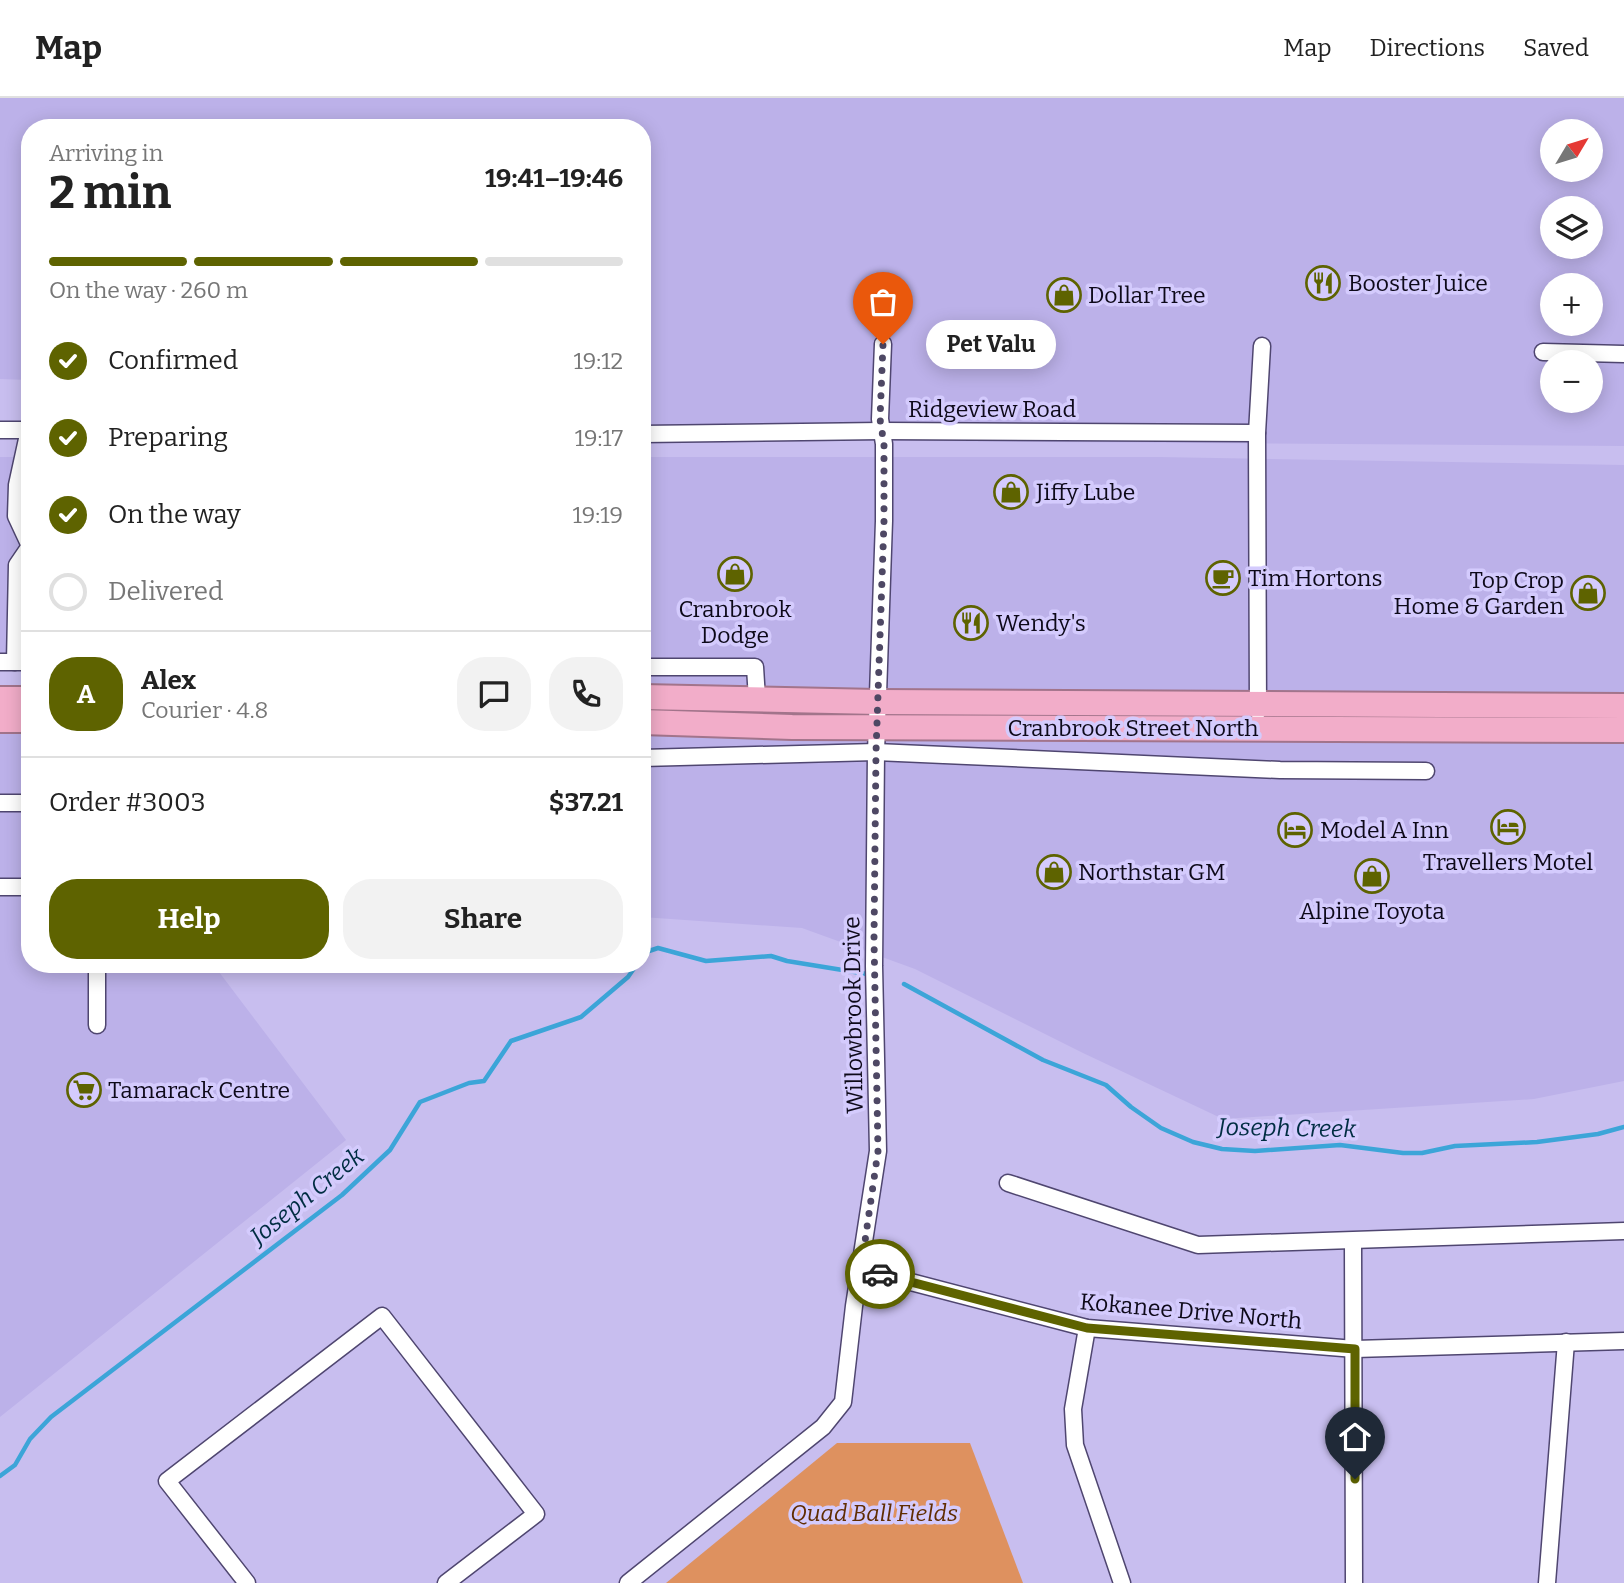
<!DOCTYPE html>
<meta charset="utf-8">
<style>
:root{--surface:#fff;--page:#f2f2f2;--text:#222;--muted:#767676;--line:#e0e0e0;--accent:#5e6300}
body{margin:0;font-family:Bitter,serif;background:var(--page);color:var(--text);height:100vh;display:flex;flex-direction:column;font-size:26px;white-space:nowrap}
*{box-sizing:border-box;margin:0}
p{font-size:23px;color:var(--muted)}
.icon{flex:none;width:38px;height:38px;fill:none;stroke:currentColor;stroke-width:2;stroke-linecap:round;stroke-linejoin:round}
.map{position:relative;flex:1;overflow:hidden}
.drawer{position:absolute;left:21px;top:21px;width:630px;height:854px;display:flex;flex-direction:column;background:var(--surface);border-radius:28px;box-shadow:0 4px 18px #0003}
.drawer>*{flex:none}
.needle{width:46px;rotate:52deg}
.fabs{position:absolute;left:1540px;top:21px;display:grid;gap:14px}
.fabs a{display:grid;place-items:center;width:63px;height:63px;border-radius:50%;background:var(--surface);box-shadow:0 4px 18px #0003;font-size:35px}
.pin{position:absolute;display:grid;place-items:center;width:60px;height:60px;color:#fff;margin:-72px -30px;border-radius:50% 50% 50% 0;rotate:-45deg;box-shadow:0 0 7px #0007}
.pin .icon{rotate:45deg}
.courier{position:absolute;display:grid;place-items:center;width:70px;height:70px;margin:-35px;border:5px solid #5e6300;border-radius:50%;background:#fff;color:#222;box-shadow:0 2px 9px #0007}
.bubble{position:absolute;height:49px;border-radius:24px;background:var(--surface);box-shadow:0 4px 18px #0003;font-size:23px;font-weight:700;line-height:49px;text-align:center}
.overview em{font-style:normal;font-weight:700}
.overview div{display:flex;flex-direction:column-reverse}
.overview{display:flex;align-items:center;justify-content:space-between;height:119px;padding:0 28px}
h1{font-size:46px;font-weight:700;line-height:52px}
.bar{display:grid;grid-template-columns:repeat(4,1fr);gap:10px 7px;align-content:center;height:84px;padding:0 28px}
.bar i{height:9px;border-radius:5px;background:var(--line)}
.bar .on{background:var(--accent)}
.bar p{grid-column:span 4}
.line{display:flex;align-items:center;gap:18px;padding:0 28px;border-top:2px solid var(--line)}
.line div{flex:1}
.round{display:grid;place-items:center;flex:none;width:74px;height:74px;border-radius:28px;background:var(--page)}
ol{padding:0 28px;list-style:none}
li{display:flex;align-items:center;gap:21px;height:77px}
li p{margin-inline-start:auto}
li .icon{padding:7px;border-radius:50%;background:var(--accent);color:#fff;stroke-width:4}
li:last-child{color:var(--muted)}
li i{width:38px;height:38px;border:4px solid var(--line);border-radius:50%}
.action{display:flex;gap:14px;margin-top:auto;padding:14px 28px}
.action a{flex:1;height:80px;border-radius:28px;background:var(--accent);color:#fff;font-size:28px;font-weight:700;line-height:80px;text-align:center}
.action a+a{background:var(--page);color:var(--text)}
header{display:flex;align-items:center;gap:42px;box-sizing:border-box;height:98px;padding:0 35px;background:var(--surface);border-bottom:2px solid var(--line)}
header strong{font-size:33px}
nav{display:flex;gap:38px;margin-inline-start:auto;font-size:24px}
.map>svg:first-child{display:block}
.built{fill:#bcb1e9;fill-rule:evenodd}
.green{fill:#de915f}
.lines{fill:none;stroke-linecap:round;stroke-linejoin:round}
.stream{stroke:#3ca5d8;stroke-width:4.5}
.minor-casing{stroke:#4f4670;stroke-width:19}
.highway-casing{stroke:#a2748b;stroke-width:28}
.minor{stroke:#fff;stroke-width:16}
.highway{stroke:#f2adc9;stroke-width:24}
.done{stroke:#4e4864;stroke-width:7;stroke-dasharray:0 12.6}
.route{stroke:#5e6300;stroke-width:9}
.labels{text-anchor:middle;stroke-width:7;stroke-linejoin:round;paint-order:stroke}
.poi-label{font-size:23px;fill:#0d0919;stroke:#d4cbfd;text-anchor:start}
.street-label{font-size:23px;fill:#0d0919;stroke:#d4cbfd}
.park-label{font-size:23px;font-style:italic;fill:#602d02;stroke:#d4cbfd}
.water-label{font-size:24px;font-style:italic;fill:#002d42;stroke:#d4cbfd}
</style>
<header>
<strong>Map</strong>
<nav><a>Map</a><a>Directions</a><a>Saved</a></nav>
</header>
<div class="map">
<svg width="1624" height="1485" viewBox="0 0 1624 1485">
<rect width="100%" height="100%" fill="#c8beef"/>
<!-- built -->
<g class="built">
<path d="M0,0H1624V348L642,341V30H30V282L0,281ZM1552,33H1591V72H1552ZM1552,110H1591V149H1552ZM1552,187H1591V226H1552ZM1552,264H1591V303H1552Z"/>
<rect x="0" y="359" width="30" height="210"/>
<path d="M642,359H1159L1624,367V983L1534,1001L1223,1021L1083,955L915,871L802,830L642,819Z"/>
<path d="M30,621V866H213L346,1042L0,1319V622Z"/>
</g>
<!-- green -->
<path class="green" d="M837,1345H970L1023,1485H666Z"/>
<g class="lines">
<!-- stream -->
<g class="stream">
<path d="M642,859L646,854L658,850L706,863L771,858L787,863L867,876"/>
<path d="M904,886L1043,962L1106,987L1131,1009L1161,1030L1193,1044L1222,1051L1255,1053L1340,1047L1403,1055H1422L1455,1048L1537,1044L1598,1036L1624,1029"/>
<path d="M0,1378L15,1367L30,1341L51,1319L342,1097L390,1052L420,1004L469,985L484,983L511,943L581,919L628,879L637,866"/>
</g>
<!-- minor casing -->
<g class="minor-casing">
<g id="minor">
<path d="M1543,254L1624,256"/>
<path d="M0,332H30"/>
<path d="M29,332L17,387L16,418L30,448"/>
<path d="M642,336L882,333L1257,335"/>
<path d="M0,564H30"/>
<path d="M15,564L17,467L30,448"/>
<path d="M642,569H755L757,601"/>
<path d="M1258,613L1257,335L1262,248"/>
<path d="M642,660L876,654L1280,672L1426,673"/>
<path d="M0,705H30"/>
<path d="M0,789H30"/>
<path d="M97,866V927"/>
<path d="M1008,1085L1198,1147L1624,1133"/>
<path d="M1353,1143L1354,1485"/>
<path d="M861,1171L1087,1230L1355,1251L1624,1243"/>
<path d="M1087,1230L1073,1311L1075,1347L1122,1485"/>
<path d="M247,1485L167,1383L382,1218L536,1416L446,1485"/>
<path d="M628,1485L823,1329L843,1304L854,1208L878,1053L874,868L876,654L884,423V346L880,321L883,246"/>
<path d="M1547,1485L1566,1244"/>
</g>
</g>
<!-- highway casing -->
<g class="highway-casing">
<g id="highway">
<path d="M642,599L878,604L1624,608"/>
<path d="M0,601H30"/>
<path d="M0,622H30"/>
<path d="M642,624L792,629L1624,632"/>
</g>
</g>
<!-- minor -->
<use href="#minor" class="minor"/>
<!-- highway -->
<use href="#highway" class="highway"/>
</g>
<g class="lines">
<!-- done -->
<path class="done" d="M880,1176L861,1171L878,1053L874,841L876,654L884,423V346L880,321L883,246"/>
<!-- route -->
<path class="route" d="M880,1176L1087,1230L1355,1251V1381"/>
</g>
<!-- icons -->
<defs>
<g id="restaurant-ring" transform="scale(1.75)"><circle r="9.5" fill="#d4cbfd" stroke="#5e6300" stroke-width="1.5"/><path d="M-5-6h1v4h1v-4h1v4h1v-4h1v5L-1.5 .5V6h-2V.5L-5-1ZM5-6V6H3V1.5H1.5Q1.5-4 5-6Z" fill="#5e6300"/></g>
<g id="shop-ring" transform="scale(1.75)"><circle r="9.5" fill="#d4cbfd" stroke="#5e6300" stroke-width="1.5"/><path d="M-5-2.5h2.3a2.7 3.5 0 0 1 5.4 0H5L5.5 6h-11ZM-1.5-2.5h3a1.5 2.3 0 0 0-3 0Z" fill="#5e6300"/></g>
<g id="cafe-ring" transform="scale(1.75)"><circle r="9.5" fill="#d4cbfd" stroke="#5e6300" stroke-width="1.5"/><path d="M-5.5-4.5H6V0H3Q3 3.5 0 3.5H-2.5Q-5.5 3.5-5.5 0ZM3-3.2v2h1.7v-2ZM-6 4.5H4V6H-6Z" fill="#5e6300"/></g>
<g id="hotel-ring" transform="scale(1.75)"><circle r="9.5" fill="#d4cbfd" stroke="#5e6300" stroke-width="1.5"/><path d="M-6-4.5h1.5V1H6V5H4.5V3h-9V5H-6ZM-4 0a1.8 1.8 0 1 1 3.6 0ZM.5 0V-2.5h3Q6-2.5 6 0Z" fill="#5e6300"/></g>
<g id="supermarket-ring" transform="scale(1.75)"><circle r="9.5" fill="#d4cbfd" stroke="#5e6300" stroke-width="1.5"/><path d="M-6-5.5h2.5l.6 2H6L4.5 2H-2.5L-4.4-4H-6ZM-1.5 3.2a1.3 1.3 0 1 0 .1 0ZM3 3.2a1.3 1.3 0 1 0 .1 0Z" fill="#5e6300"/></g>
</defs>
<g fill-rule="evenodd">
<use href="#restaurant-ring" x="1323" y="185"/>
<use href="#shop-ring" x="1064" y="197"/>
<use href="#shop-ring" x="1011" y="394"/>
<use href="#shop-ring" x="735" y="476"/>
<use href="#cafe-ring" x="1223" y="480"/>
<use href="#shop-ring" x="1588" y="495"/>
<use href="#restaurant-ring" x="971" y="525"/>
<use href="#hotel-ring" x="1508" y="729"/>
<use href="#hotel-ring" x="1295" y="732"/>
<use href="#shop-ring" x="1054" y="774"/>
<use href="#shop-ring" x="1372" y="778"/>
<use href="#supermarket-ring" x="84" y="992"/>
</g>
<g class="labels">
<!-- poi labels -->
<g class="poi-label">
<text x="1348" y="193">Booster Juice</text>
<text x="1088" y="205">Dollar Tree</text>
<text x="1036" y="402">Jiffy Lube</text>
<text x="1248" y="488">Tim Hortons</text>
<text x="1564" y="490" text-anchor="end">Top Crop<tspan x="1564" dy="26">Home &amp; Garden</tspan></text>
<text x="735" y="519" text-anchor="middle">Cranbrook<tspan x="735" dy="26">Dodge</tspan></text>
<text x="996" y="533">Wendy's</text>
<text x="1320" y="740">Model A Inn</text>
<text x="1508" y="772" text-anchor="middle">Travellers Motel</text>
<text x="1078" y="782">Northstar GM</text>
<text x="1372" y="821" text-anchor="middle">Alpine Toyota</text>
<text x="108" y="1000">Tamarack Centre</text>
</g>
<!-- street labels -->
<g class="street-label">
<text x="992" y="319">Ridgeview Road</text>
<text x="1133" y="638">Cranbrook Street North</text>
<text transform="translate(853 917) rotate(-91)" y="8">Willowbrook Drive</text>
<text transform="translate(1191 1213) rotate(5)" y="8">Kokanee Drive North</text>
</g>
<!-- park labels -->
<g class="park-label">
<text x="874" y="1423">Quad Ball Fields</text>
</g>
<!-- water labels -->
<g class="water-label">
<text transform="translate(1287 1030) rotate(1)" y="8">Joseph Creek</text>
<text transform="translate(307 1098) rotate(-39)" y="8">Joseph Creek</text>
</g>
</g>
</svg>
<div class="fabs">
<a><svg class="needle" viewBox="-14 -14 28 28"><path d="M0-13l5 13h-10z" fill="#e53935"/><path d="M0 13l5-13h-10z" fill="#767676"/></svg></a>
<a><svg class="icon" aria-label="layers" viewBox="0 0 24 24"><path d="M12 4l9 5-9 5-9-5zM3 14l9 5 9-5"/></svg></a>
<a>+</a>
<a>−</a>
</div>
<div class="pin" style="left:883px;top:246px;background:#ea580c"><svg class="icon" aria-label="bag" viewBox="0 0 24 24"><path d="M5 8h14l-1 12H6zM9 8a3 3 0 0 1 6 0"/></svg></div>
<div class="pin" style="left:1355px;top:1381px;background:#1f2937"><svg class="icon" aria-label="home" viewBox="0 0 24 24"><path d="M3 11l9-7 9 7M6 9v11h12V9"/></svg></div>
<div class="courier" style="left:880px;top:1176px"><svg class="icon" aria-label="car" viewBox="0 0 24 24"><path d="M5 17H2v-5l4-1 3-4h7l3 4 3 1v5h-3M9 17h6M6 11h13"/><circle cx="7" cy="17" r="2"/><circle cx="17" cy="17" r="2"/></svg></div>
<div class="bubble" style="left:926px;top:222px;width:130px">Pet Valu</div>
<section class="drawer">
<div class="overview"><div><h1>2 min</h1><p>Arriving in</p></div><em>19:41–19:46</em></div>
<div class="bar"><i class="on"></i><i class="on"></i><i class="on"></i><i></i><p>On the way · 260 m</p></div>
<ol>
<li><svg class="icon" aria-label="check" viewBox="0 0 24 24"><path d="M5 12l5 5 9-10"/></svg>Confirmed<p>19:12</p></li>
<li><svg class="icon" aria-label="check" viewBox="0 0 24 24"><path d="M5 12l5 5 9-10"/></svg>Preparing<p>19:17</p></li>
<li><svg class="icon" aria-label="check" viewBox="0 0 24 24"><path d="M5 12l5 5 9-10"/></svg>On the way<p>19:19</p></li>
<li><i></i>Delivered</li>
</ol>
<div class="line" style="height:126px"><b class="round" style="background:var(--accent);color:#fff">A</b><div><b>Alex</b><p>Courier · 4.8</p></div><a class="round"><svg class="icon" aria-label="chat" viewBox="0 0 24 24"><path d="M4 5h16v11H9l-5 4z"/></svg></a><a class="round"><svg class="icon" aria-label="phone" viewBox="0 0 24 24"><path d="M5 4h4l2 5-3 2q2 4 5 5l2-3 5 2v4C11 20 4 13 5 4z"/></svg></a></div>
<div class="line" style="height:91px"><div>Order #3003</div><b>$37.21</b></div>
<div class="action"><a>Help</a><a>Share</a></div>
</section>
</div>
